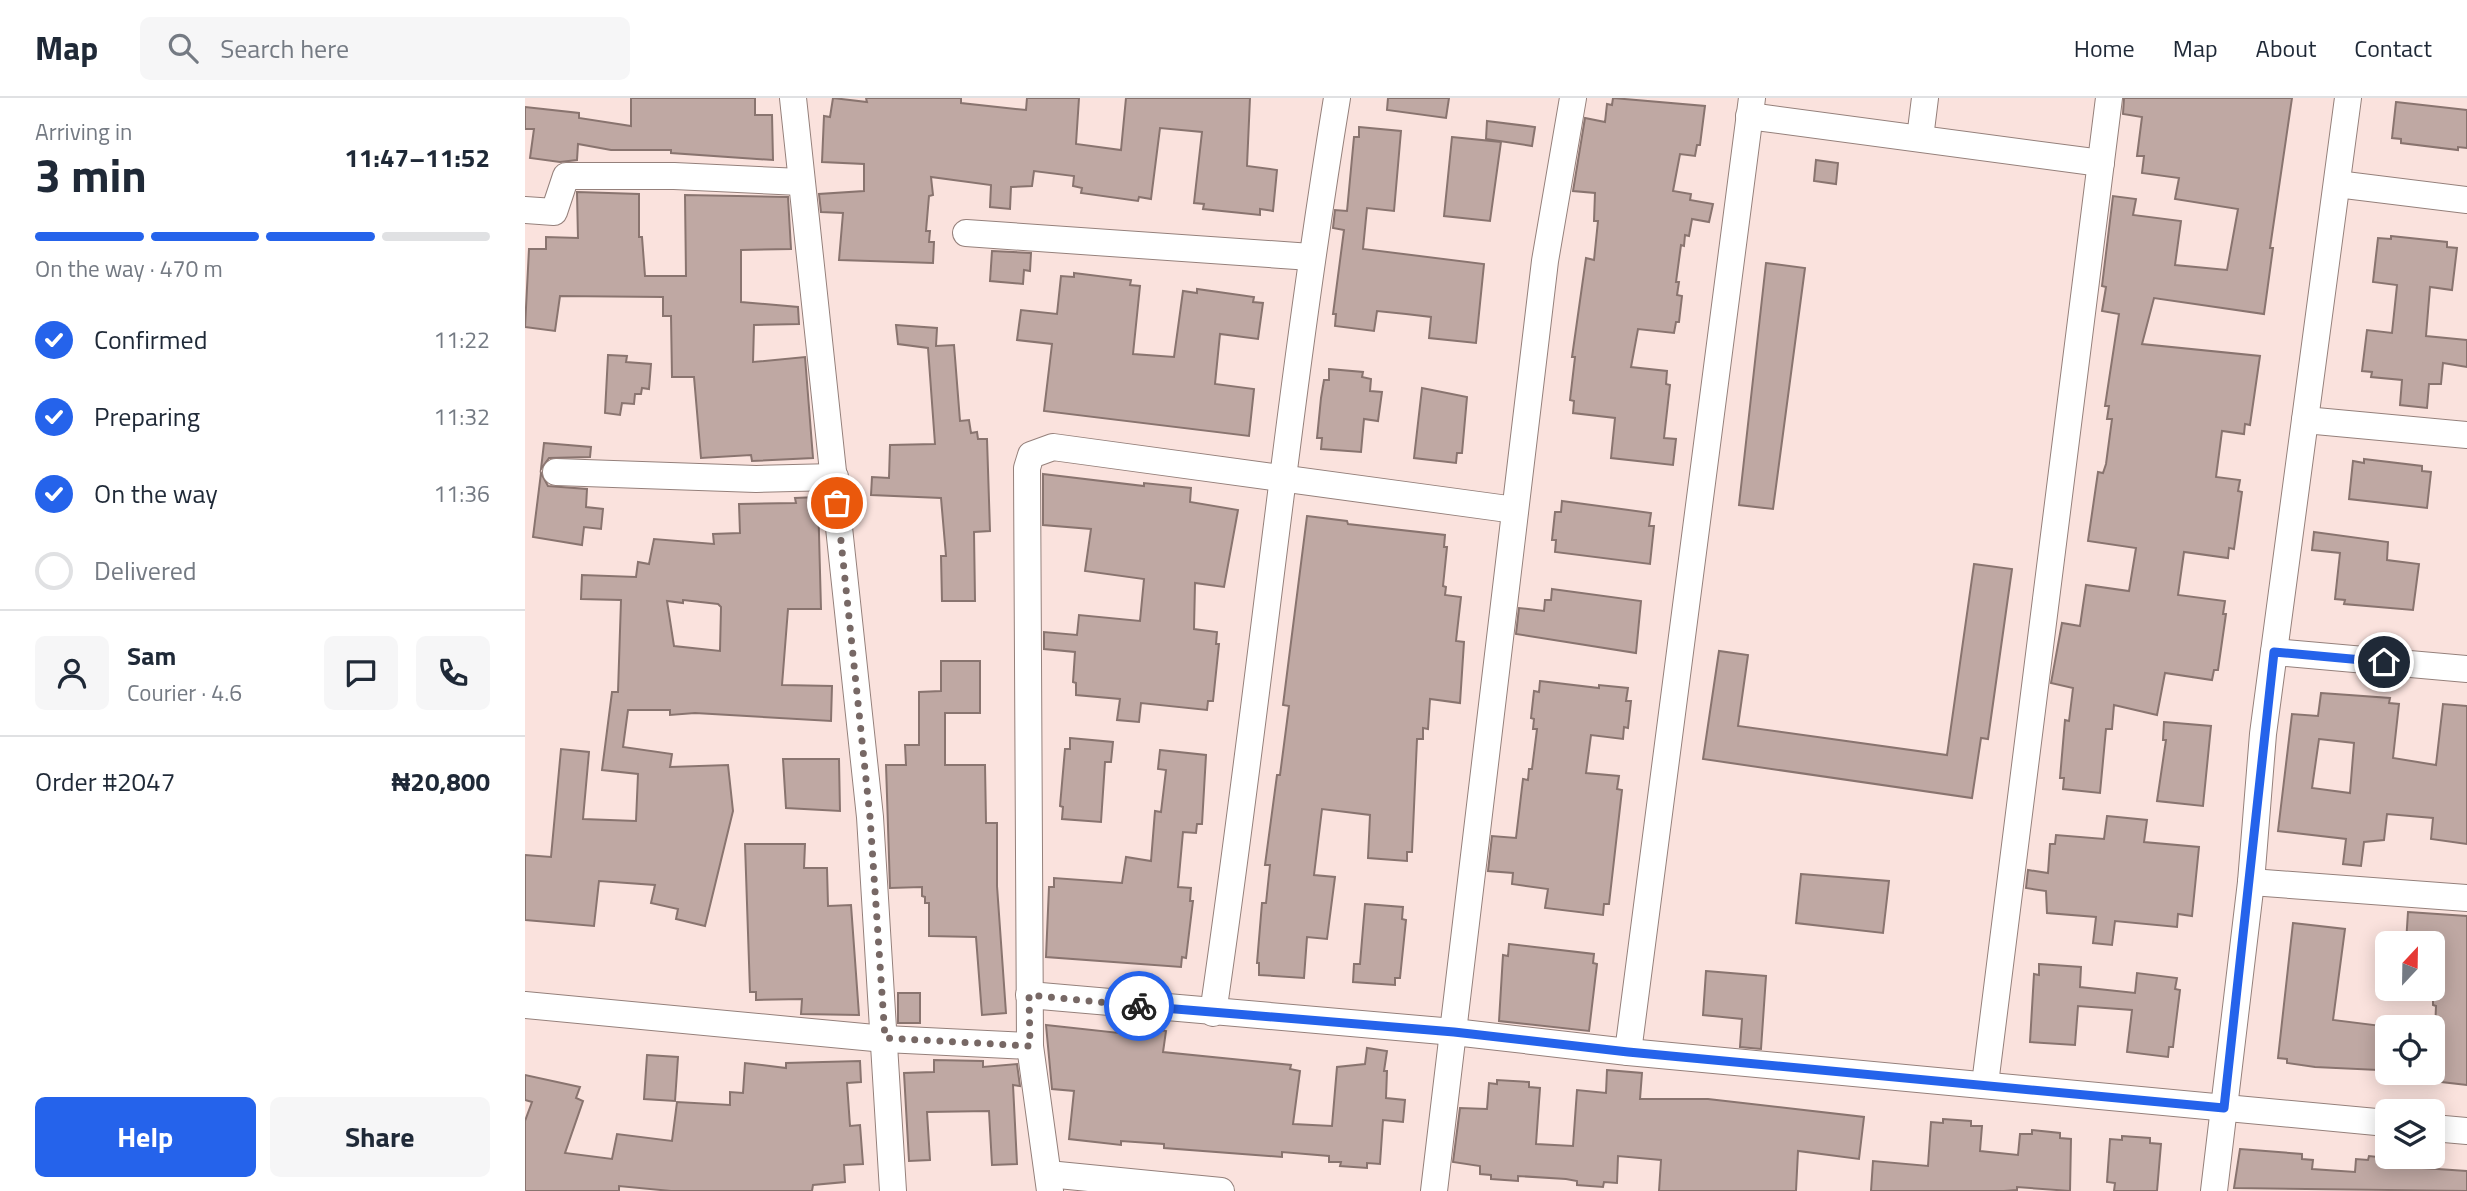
<!DOCTYPE html>
<meta charset="utf-8">
<style>
:root{--surface:#fff;--page:#f6f6f7;--text:#1f2937;--muted:#747a83;--line:#e0e1e3;--accent:#2563eb}
body{margin:0;font-family:"Titillium Web",sans-serif;background:var(--page);color:var(--text);height:100vh;display:flex;flex-direction:column;font-size:26px;white-space:nowrap}
*{box-sizing:border-box;margin:0}
p{font-size:23px;color:var(--muted)}
.icon{flex:none;width:38px;height:38px;fill:none;stroke:currentColor;stroke-width:2;stroke-linecap:round;stroke-linejoin:round}
.map{position:relative;flex:1;overflow:hidden}
.details{display:flex;flex-direction:column;background:var(--surface);width:525px}
.details>*{flex:none}
.needle{width:46px;rotate:22deg}
.controls{position:absolute;left:1850px;top:833px;display:grid;gap:14px}
.controls a{display:grid;place-items:center;width:70px;height:70px;border-radius:10px;background:var(--surface);box-shadow:0 4px 18px #0003;font-size:35px}
.pin{position:absolute;display:grid;place-items:center;width:60px;height:60px;color:#fff;margin:-30px;border:4px solid #fff;border-radius:50%;box-shadow:0 2px 7px #0007}
.courier{position:absolute;display:grid;place-items:center;width:70px;height:70px;margin:-35px;border:5px solid #2563eb;border-radius:50%;background:#fff;color:#222;box-shadow:0 2px 9px #0007}
.summary em{font-style:normal;font-weight:700}
.summary div{display:flex;flex-direction:column-reverse}
.summary{display:flex;align-items:center;justify-content:space-between;height:119px;padding:0 35px}
h1{font-size:46px;font-weight:700;line-height:52px}
.bar{display:grid;grid-template-columns:repeat(4,1fr);gap:10px 7px;align-content:center;height:84px;padding:0 35px}
.bar i{height:9px;border-radius:5px;background:var(--line)}
.bar .on{background:var(--accent)}
.bar p{grid-column:span 4}
.line{display:flex;align-items:center;gap:18px;padding:0 35px;border-top:2px solid var(--line)}
.line div{flex:1}
.round{display:grid;place-items:center;flex:none;width:74px;height:74px;border-radius:10px;background:var(--page)}
ol{padding:0 35px;list-style:none}
li{display:flex;align-items:center;gap:21px;height:77px}
li p{margin-inline-start:auto}
li .icon{padding:7px;border-radius:50%;background:var(--accent);color:#fff;stroke-width:4}
li:last-child{color:var(--muted)}
li i{width:38px;height:38px;border:4px solid var(--line);border-radius:50%}
.cta{display:flex;gap:14px;margin-top:auto;padding:14px 35px}
.cta a{flex:1;height:80px;border-radius:10px;background:var(--accent);color:#fff;font-size:28px;font-weight:700;line-height:80px;text-align:center}
.cta a+a{background:var(--page);color:var(--text)}
header{display:flex;align-items:center;gap:42px;box-sizing:border-box;height:98px;padding:0 35px;background:var(--surface);border-bottom:2px solid var(--line)}
header strong{font-size:33px}
nav{display:flex;gap:38px;margin-inline-start:auto;font-size:24px}
.search{width:490px;height:63px;background:var(--page);display:flex;align-items:center;gap:18px;box-sizing:border-box;padding:0 24px;border-radius:10px;color:var(--muted);font-size:26px}
main{display:flex;flex:1;min-height:0}
.map>svg:first-child{display:block}
.building{fill:#bfa8a3;stroke:#89746f;stroke-width:2;fill-rule:evenodd}
.lines{fill:none;stroke-linecap:round;stroke-linejoin:round}
.minor-casing{stroke:#95807b;stroke-width:28}
.minor{stroke:#fff;stroke-width:26}
.done{stroke:#776865;stroke-width:7;stroke-dasharray:0 12.6}
.route{stroke:#2563eb;stroke-width:9}
</style>
<header>
<strong>Map</strong>
<div class="search"><svg class="icon" aria-label="search" viewBox="0 0 24 24"><circle cx="10" cy="10" r="6"/><path d="M15 15l6 6"/></svg>Search here</div>
<nav><a>Home</a><a>Map</a><a>About</a><a>Contact</a></nav>
</header>
<main>
<section class="details">
<div class="summary"><div><h1>3 min</h1><p>Arriving in</p></div><em>11:47–11:52</em></div>
<div class="bar"><i class="on"></i><i class="on"></i><i class="on"></i><i></i><p>On the way · 470 m</p></div>
<ol>
<li><svg class="icon" aria-label="check" viewBox="0 0 24 24"><path d="M5 12l5 5 9-10"/></svg>Confirmed<p>11:22</p></li>
<li><svg class="icon" aria-label="check" viewBox="0 0 24 24"><path d="M5 12l5 5 9-10"/></svg>Preparing<p>11:32</p></li>
<li><svg class="icon" aria-label="check" viewBox="0 0 24 24"><path d="M5 12l5 5 9-10"/></svg>On the way<p>11:36</p></li>
<li><i></i>Delivered</li>
</ol>
<div class="line" style="height:126px"><a class="round"><svg class="icon" aria-label="person" viewBox="0 0 24 24"><circle cx="12" cy="8" r="4"/><path d="M4 21q1-7 8-7t8 7"/></svg></a><div><b>Sam</b><p>Courier · 4.6</p></div><a class="round"><svg class="icon" aria-label="chat" viewBox="0 0 24 24"><path d="M4 5h16v11H9l-5 4z"/></svg></a><a class="round"><svg class="icon" aria-label="phone" viewBox="0 0 24 24"><path d="M5 4h4l2 5-3 2q2 4 5 5l2-3 5 2v4C11 20 4 13 5 4z"/></svg></a></div>
<div class="line" style="height:91px"><div>Order #2047</div><b>₦20,800</b></div>
<div class="cta"><a>Help</a><a>Share</a></div>
</section>
<div class="map">
<svg width="1942" height="1093" viewBox="0 0 1942 1093">
<rect width="100%" height="100%" fill="#fae2dd"/>
<!-- building -->
<g class="building">
<path d="M106,0H230V17H247L248,62L146,55V52H86L53,46L52,62L35,64L5,60L9,31H0V9L54,15V20L106,28Z"/>
<path d="M308,0L342,4L341,0H436V5L501,12L502,0H554L551,46L596,52L601,0H725L722,68L752,72L748,113L735,111V117L678,111L679,106L669,105L677,34L635,30L626,101L614,99L613,103L556,95L557,90L548,88L549,78L509,73L507,88L486,89L485,111L465,109L466,87L406,79L408,97L404,98L401,133H405L404,144H409L408,165L314,162L318,115L296,114L294,96L339,93V66L297,64L299,18L305,19Z"/>
<path d="M863,0H924L921,20L862,12Z"/>
<path d="M1088,0L1180,8L1175,47H1172L1170,58L1155,56L1148,93L1166,96L1165,102L1188,106L1184,124L1167,121L1164,138L1160,137L1159,148L1156,147L1151,184H1154L1152,197L1157,198L1154,224H1151L1149,235L1113,231L1106,269L1142,273L1141,286L1145,287L1139,340L1151,341L1148,367L1086,360L1090,320L1048,315L1049,303L1045,302L1050,259H1047L1061,160L1069,162L1073,123H1069L1070,95L1048,93L1060,20L1080,24L1082,6L1087,7Z"/>
<path d="M1599,0H1767L1745,150H1748L1739,216L1629,200L1617,246L1735,258L1725,327L1720,326L1719,336L1697,333L1691,379L1715,382L1713,393L1717,394L1709,451L1704,450L1703,460L1659,454L1653,497L1700,503L1698,516H1701L1693,572H1689L1687,582L1640,575L1632,617L1589,607L1587,631H1581L1575,695L1538,691L1539,680H1535L1540,622L1544,623L1548,590L1526,585L1537,525L1555,528L1561,487L1604,493L1611,450L1563,443L1573,374L1578,375L1581,366L1587,321H1582L1584,308H1580L1594,216L1577,213L1581,189L1577,188L1588,98L1611,101L1608,117L1656,123L1650,167L1702,172L1713,111L1650,101L1654,80L1617,75L1619,58H1612L1617,19L1598,16Z"/>
<path d="M1871,4L1942,12V50L1933,49V52L1876,45V41L1867,40Z"/>
<path d="M962,23L1010,29L1007,48L961,41Z"/>
<path d="M834,29L876,33L869,113L842,110L838,151L959,166L951,245L904,240L906,219L881,216L852,213L849,233L810,228L811,216H808L819,132L808,130L810,112L822,113L829,39H834Z"/>
<path d="M927,39L976,44L965,123L919,118Z"/>
<path d="M1291,62L1313,65L1311,86L1289,83Z"/>
<path d="M52,94L114,96V139H117L120,178H161L160,97L263,99L266,151L216,152V204L273,209L274,226L229,227L228,264L280,259L288,360L227,363L226,357L176,360L169,279H147L146,218H138V199L35,198L30,233L0,229L4,151H21V139L53,140Z"/>
<path d="M1866,138L1922,144V149L1932,150L1927,192L1905,189L1901,238L1942,242V269L1918,265L1916,286H1904L1902,310L1875,307L1877,282L1846,279L1847,274L1837,273L1842,232L1867,235L1872,187L1848,184L1853,140L1866,141Z"/>
<path d="M467,153L506,155L505,173L499,172L498,186L465,183Z"/>
<path d="M1241,165L1280,170L1248,411L1214,407Z"/>
<path d="M549,175L606,182L605,187L615,188L608,256L649,259L658,193L672,195V191L729,199L728,204L738,205L733,241L695,236L690,286L729,291L724,338L519,313L527,246L492,242L496,212L532,216L536,178L549,179Z"/>
<path d="M371,227L412,230L411,248L429,247L435,323L444,322L446,335L452,334L453,341H462L465,433L449,434L450,503H417L416,458H421L416,400L346,397L347,379L364,380L365,347L410,346L403,250L373,246Z"/>
<path d="M83,257L102,258L101,264L126,266L124,291L117,290L116,296H110L109,306L97,305L95,317L80,315Z"/>
<path d="M804,271L838,274L837,279L846,281L845,293L857,294L853,323L839,321L836,354L796,351L797,340H792L796,300L799,282H804Z"/>
<path d="M897,290L942,299L937,355H932L931,365L889,360Z"/>
<path d="M19,345L66,349L65,359L24,360L16,371Z"/>
<path d="M1839,361L1897,368V373L1906,374L1902,410L1824,401L1828,363L1839,365Z"/>
<path d="M16,375L23,388L62,391L61,409L78,411L76,431L59,429L57,447L8,439Z"/>
<path d="M518,376L619,388V385L666,390L665,404L713,412L699,489L670,485L669,531L692,534L691,546H694L688,603H683L682,612L616,605L614,624L592,622L595,601L551,597V585L548,584L550,554L519,551V534L552,537L554,517L615,523L619,481L560,473L566,431L518,427Z"/>
<path d="M293,399L296,511H263L257,587L307,588L306,623L170,615L145,617V612H103L98,649L147,656L145,669L203,667L208,713L180,828L151,821L153,811L126,805L130,787L74,783L69,828L0,822V757L26,759L36,651L64,654L58,721L111,723L113,676L77,672L87,594H93L96,502L56,501L57,477L111,479L113,464L124,466L129,441L189,446L188,436L215,435L214,406L271,405L270,400ZM158,502L193,506L196,509L195,553L149,548L142,503L158,505Z"/>
<path d="M1037,403L1126,415L1124,428H1129L1125,466L1030,454L1031,442H1027L1030,414H1036Z"/>
<path d="M782,418L822,423L823,426L920,437L919,449H922L918,488L921,489L920,497L936,499L931,543L939,544L935,605L905,601L903,631L898,630V641H892L887,754H882V763L843,760L845,717L797,711L789,777L810,779L802,841L782,839L779,880L734,877V865H732L737,805H741L745,767H740L752,677H755L764,608L758,607Z"/>
<path d="M1789,434L1863,444L1862,462L1894,466L1888,512L1819,506L1820,502L1810,501L1815,455L1787,452Z"/>
<path d="M1449,466L1487,471L1463,641L1456,640L1447,700L1178,661L1194,553L1223,557L1213,628L1422,657Z"/>
<path d="M1027,491L1116,503L1111,555L991,536L994,510L1019,513L1020,502H1026Z"/>
<path d="M416,563H455V615H420V667H460L461,725H472V788L481,915L457,917L451,839L404,838V805H400V799L397,798V789L365,790L361,667H381L380,647H394V594L416,593Z"/>
<path d="M1015,583L1074,590V587L1103,590L1101,603H1106L1103,630L1099,629L1098,641L1066,637L1061,675L1094,678L1092,691L1097,692L1084,806H1079L1078,817L1020,810L1023,791L987,786L988,775L963,773L967,738L991,740L998,681L1003,682L1004,671H1007L1012,631H1008L1009,621L1006,620L1009,593L1014,594Z"/>
<path d="M1796,595L1865,600L1864,605L1874,606L1868,660L1911,667L1918,606L1942,608V746L1906,741L1908,720L1862,716L1859,742L1839,744L1836,768L1818,766L1821,741L1753,733L1767,616L1793,618ZM1794,641L1829,645L1825,695L1787,690Z"/>
<path d="M1639,624L1686,628L1678,708L1632,703L1641,642H1638Z"/>
<path d="M545,640L588,644L586,664H580L576,724L537,721L538,709L535,708L540,651H545Z"/>
<path d="M635,652L681,657L677,726H672L671,735L658,734L653,789L666,790L665,803H668L661,860L657,859L656,869L521,859L524,789H529V780L597,785L601,759L626,763L630,713L636,714L641,672L633,671Z"/>
<path d="M258,661H314L315,713L261,710Z"/>
<path d="M1582,718L1622,722L1619,744L1674,749L1667,818L1653,816L1652,829L1590,823L1587,847L1568,845L1571,819L1522,815L1521,793L1501,790L1503,772L1523,775L1525,746H1530L1531,737L1579,741Z"/>
<path d="M220,746H280L279,770H302L303,808L326,807L334,917L276,916L277,901L231,902V894H225Z"/>
<path d="M1276,776L1364,783L1358,835L1271,825Z"/>
<path d="M840,806L878,809L877,821L881,822L875,880H870V887L828,884L829,866H835Z"/>
<path d="M1883,814L1942,818V987L1908,983L1911,908L1908,907V845H1881Z"/>
<path d="M1768,825L1820,831L1808,922L1857,928L1853,972L1790,969L1762,965V961L1753,960Z"/>
<path d="M984,846L1069,856L1068,865L1072,866L1064,933L974,923L978,857L983,858Z"/>
<path d="M1514,866L1556,869L1555,889L1610,895L1612,875L1652,880L1650,891L1655,892L1650,932L1648,949H1644L1643,959L1602,954L1607,912L1553,908L1550,947L1505,944L1509,876L1514,877Z"/>
<path d="M1181,873L1241,878L1236,951L1215,949L1217,921L1178,917Z"/>
<rect x="373" y="895" width="22" height="30"/>
<path d="M521,927L603,936L604,927L641,933L638,954L766,967L765,971L775,973L768,1026L807,1028L812,969L840,966L842,950L862,953L859,973H862L861,1000L880,1002L878,1024L858,1022L855,1066L842,1065V1070L815,1068L816,1064H804V1058L757,1054V1059L639,1050V1046L596,1043V1047L544,1041L549,993L527,991Z"/>
<path d="M122,957L153,959L150,1003L119,1001Z"/>
<path d="M409,962L458,963V969L492,966L495,988L488,987L492,1066L467,1067L464,1013L402,1014L405,1062L384,1063L379,975L409,974Z"/>
<path d="M335,963L336,984L322,985L325,1028L335,1027L338,1066L319,1067L320,1084L288,1087L287,1093H146L94,1088V1093H0V1023L7,1004L0,1002V977L55,989L51,1000L58,1003L40,1055L87,1061L92,1036L147,1043L152,1004L205,1007V994L218,995L220,965L261,970V965Z"/>
<path d="M1082,972L1117,975L1115,1001H1183L1339,1019L1334,1061L1273,1053L1271,1093H1134L1136,1062L1093,1058L1092,1085L1079,1084L1078,1089L1052,1087V1083L1041,1081L993,1078V1083L966,1081V1077L955,1076V1068L928,1064L935,1010L962,1011L964,985L972,986V982L1004,984V989L1015,990L1011,1046L1048,1048L1052,992L1081,995Z"/>
<path d="M1418,1021L1446,1023V1028H1457L1455,1053L1493,1057L1495,1036H1507V1032L1535,1035V1040L1546,1041L1545,1093L1492,1089V1092L1479,1093H1346L1348,1063L1403,1068L1406,1024L1418,1025Z"/>
<path d="M1597,1038L1625,1040V1045L1636,1046L1632,1093H1589L1590,1085L1582,1084L1585,1041L1597,1042Z"/>
<path d="M1715,1051L1777,1056V1061L1788,1062L1787,1071L1830,1074L1831,1061L1843,1062L1844,1058L1871,1061V1065L1898,1068V1070L1942,1073V1093L1709,1090Z"/>
</g>
<g class="lines">
<!-- minor casing -->
<g class="minor-casing">
<g id="minor">
<path d="M268,0L345,719L368,1093"/>
<path d="M1224,18L1576,65"/>
<path d="M1395,40L1400,0"/>
<path d="M1812,86L1942,102"/>
<path d="M0,112L29,114L41,78H149L276,84"/>
<path d="M441,135L786,159"/>
<path d="M1780,322L1942,337"/>
<path d="M31,374L231,381L310,379"/>
<path d="M1749,554L1942,571"/>
<path d="M1726,784L1942,800"/>
<path d="M504,897L929,934L1103,954L1862,1025"/>
<path d="M0,907L360,941L505,948"/>
<path d="M688,915C733,611 762,304 812,0"/>
<path d="M1103,954L1227,0"/>
<path d="M1460,986L1584,0"/>
<path d="M1908,1030L1942,1033"/>
<path d="M523,1076L696,1093"/>
<path d="M525,1093L505,948L502,370L506,357L528,349L990,412"/>
<path d="M909,1093L1020,163L1048,0"/>
<path d="M1689,1093L1726,784L1738,636L1823,0"/>
</g>
</g>
<!-- minor -->
<use href="#minor" class="minor"/>
</g>
<g class="lines">
<!-- done -->
<path class="done" d="M312,405L345,719L360,940L505,948L504,897L614,908"/>
<!-- route -->
<path class="route" d="M614,908L929,934L1103,954L1699,1010L1749,554L1859,564"/>
</g>
</svg>
<div class="controls">
<a><svg class="needle" viewBox="-14 -14 28 28"><path d="M0-13l5 13h-10z" fill="#e53935"/><path d="M0 13l5-13h-10z" fill="#747a83"/></svg></a>
<a><svg class="icon" aria-label="locate" viewBox="0 0 24 24"><circle cx="12" cy="12" r="6"/><path d="M12 2v4M12 18v4M2 12h4M18 12h4"/></svg></a>
<a><svg class="icon" aria-label="layers" viewBox="0 0 24 24"><path d="M12 4l9 5-9 5-9-5zM3 14l9 5 9-5"/></svg></a>
</div>
<div class="pin" style="left:312px;top:405px;background:#ea580c"><svg class="icon" aria-label="bag" viewBox="0 0 24 24"><path d="M5 8h14l-1 12H6zM9 8a3 3 0 0 1 6 0"/></svg></div>
<div class="pin" style="left:1859px;top:564px;background:#1f2937"><svg class="icon" aria-label="home" viewBox="0 0 24 24"><path d="M3 11l9-7 9 7M6 9v11h12V9"/></svg></div>
<div class="courier" style="left:614px;top:908px"><svg class="icon" aria-label="bike" viewBox="0 0 24 24"><circle cx="6" cy="16" r="4"/><circle cx="18" cy="16" r="4"/><path d="M6 16l4-8h5l3 8M10 8l3 8H6M13 5h3"/></svg></div>
</div>
</main>
